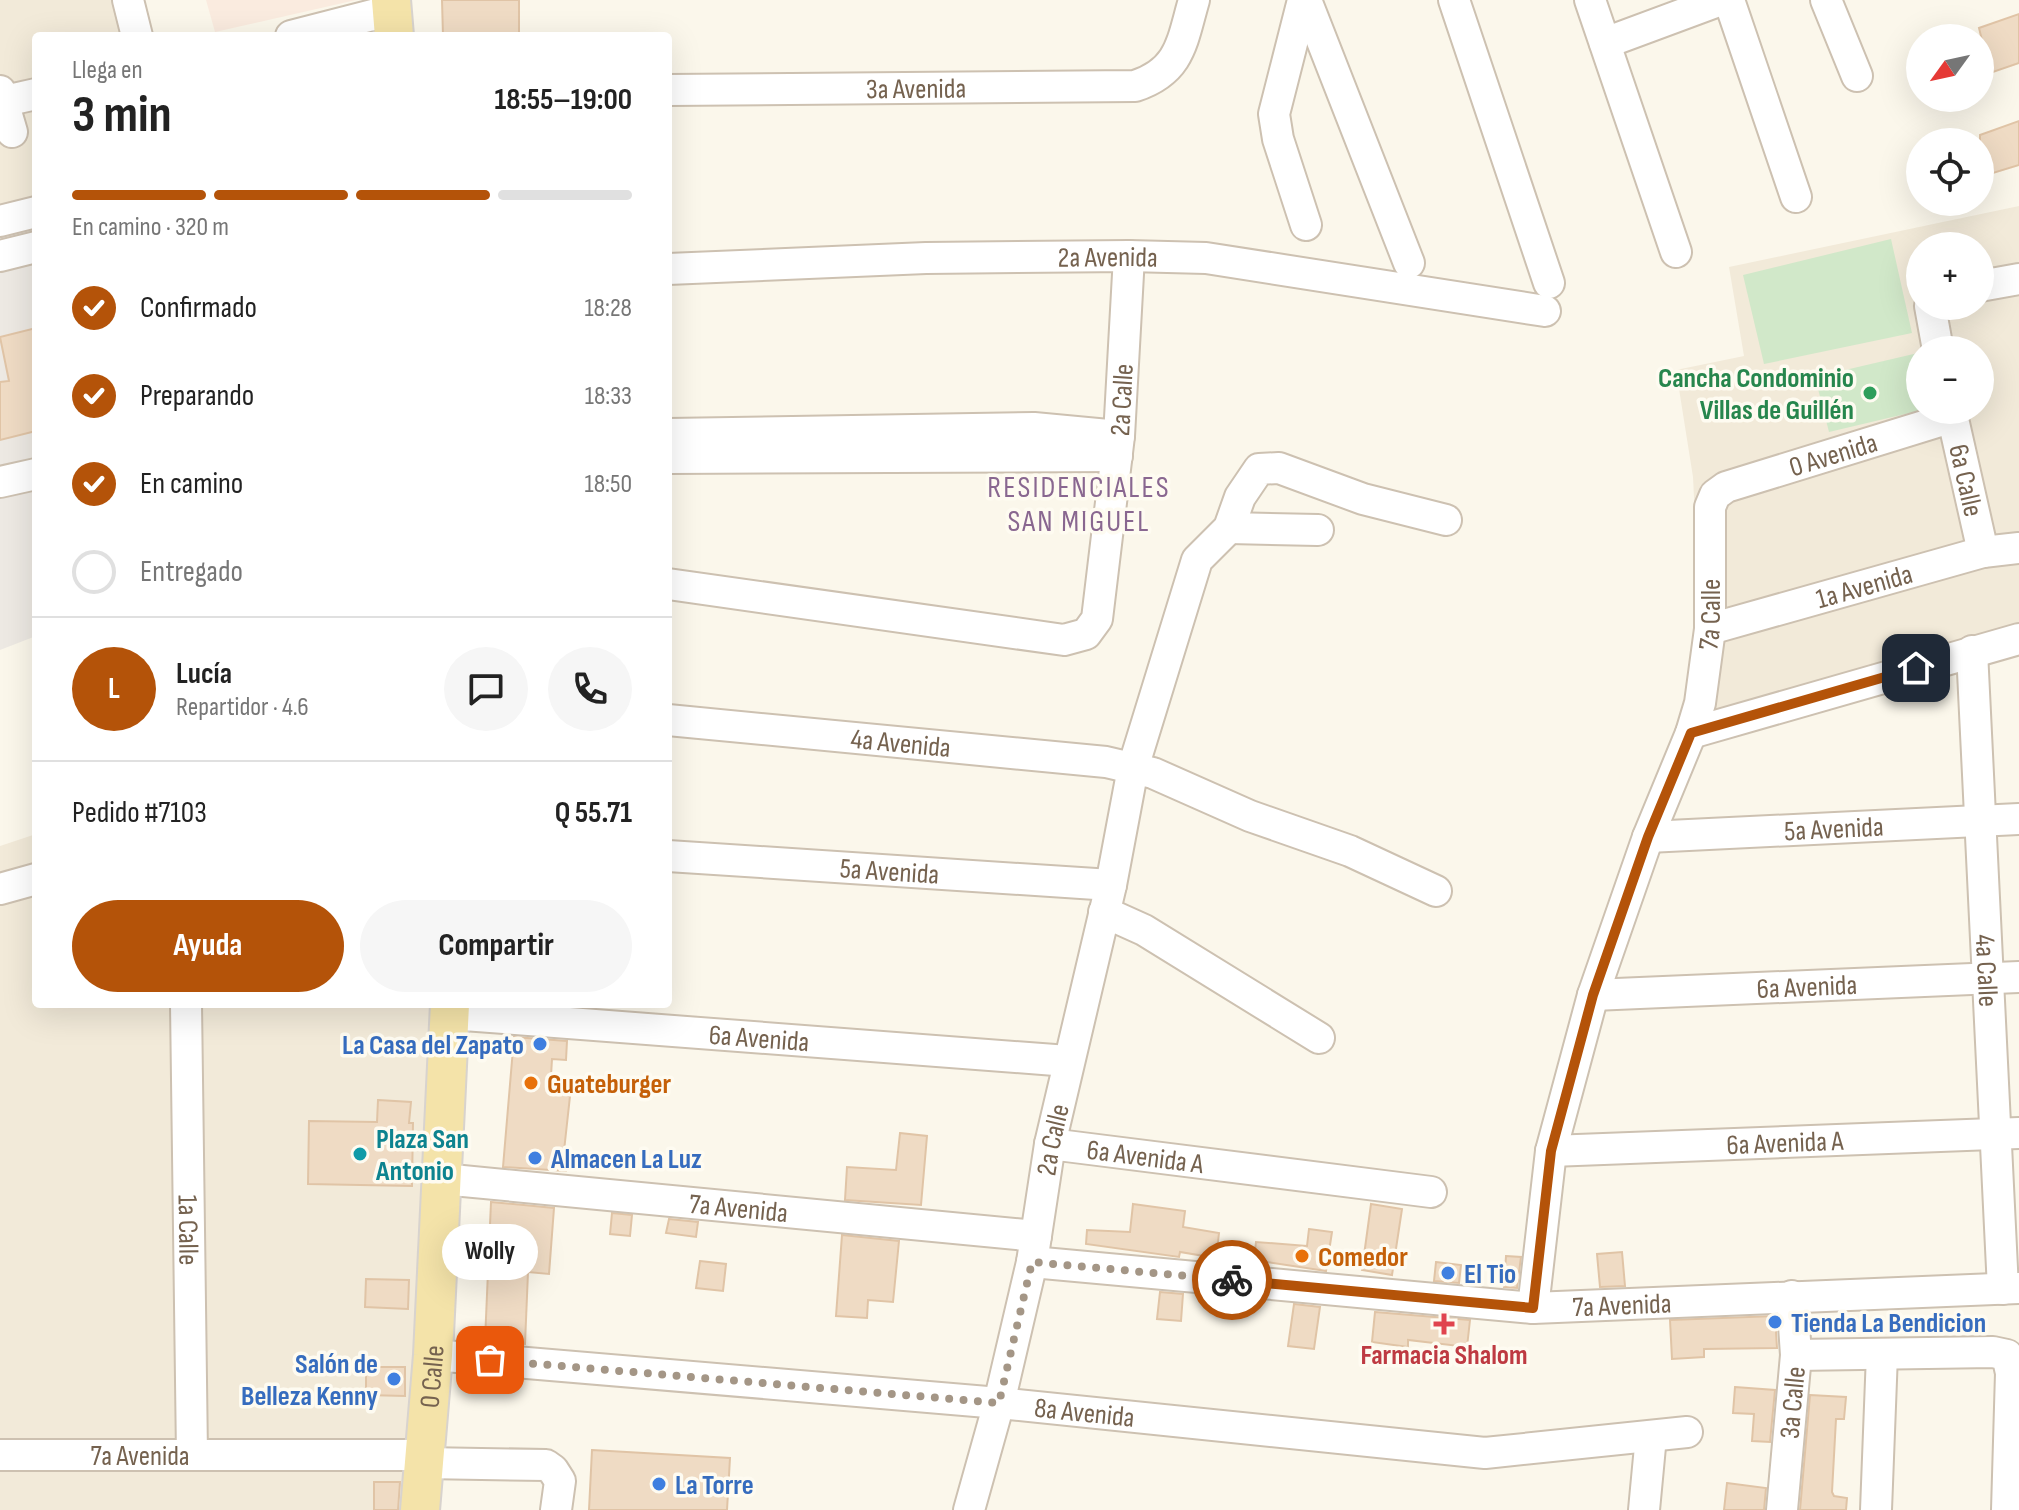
<!DOCTYPE html>
<html lang="es">
<meta charset="utf-8">
<style>
:root{--surface:#fff;--page:#f6f6f6;--text:#222;--muted:#767676;--line:#e0e0e0;--accent:#b45309}
body{margin:0;font-family:"Sofia Sans Condensed",sans-serif;background:var(--page);color:var(--text);height:100vh;display:flex;flex-direction:column;font-size:30px;white-space:nowrap}
*{box-sizing:border-box;margin:0}
p{font-size:26px;color:var(--muted)}
.icon{flex:none;width:44px;height:44px;fill:none;stroke:currentColor;stroke-width:2;stroke-linecap:round;stroke-linejoin:round}
.map{position:relative;flex:1;overflow:hidden}
.sheet{position:absolute;left:32px;top:32px;width:640px;height:976px;display:flex;flex-direction:column;background:var(--surface);border-radius:8px;box-shadow:0 8px 32px #0002}
.sheet>*{flex:none}
.needle{width:52px;rotate:237deg}
.controls{position:absolute;left:1906px;top:24px;display:grid;gap:16px}
.controls a{display:grid;place-items:center;width:88px;height:88px;border-radius:50%;background:var(--surface);box-shadow:0 8px 32px #0002;font-size:40px}
.pin{position:absolute;display:grid;place-items:center;width:68px;height:68px;color:#fff;margin:-34px;border-radius:16px;box-shadow:0 4px 12px #0006}
.courier{position:absolute;display:grid;place-items:center;width:80px;height:80px;margin:-40px;border:6px solid #b45309;border-radius:50%;background:#fff;color:#222;box-shadow:0 2px 10px #0007}
.bubble{position:absolute;height:56px;border-radius:28px;background:var(--surface);box-shadow:0 8px 32px #0002;font-size:26px;font-weight:700;line-height:56px;text-align:center}
.headline em{font-style:normal;font-weight:700}
.headline div{display:flex;flex-direction:column-reverse}
.headline{display:flex;align-items:center;justify-content:space-between;height:136px;padding:0 40px}
h1{font-size:52px;font-weight:700;line-height:60px}
.bar{display:grid;grid-template-columns:repeat(4,1fr);gap:12px 8px;align-content:center;height:96px;padding:0 40px}
.bar i{height:10px;border-radius:6px;background:var(--line)}
.bar .on{background:var(--accent)}
.bar p{grid-column:span 4}
.line{display:flex;align-items:center;gap:20px;padding:0 40px;border-top:2px solid var(--line)}
.line div{flex:1}
.round{display:grid;place-items:center;flex:none;width:84px;height:84px;border-radius:42px;background:var(--page)}
ol{padding:0 40px;list-style:none}
li{display:flex;align-items:center;gap:24px;height:88px}
li p{margin-inline-start:auto}
li .icon{padding:8px;border-radius:50%;background:var(--accent);color:#fff;stroke-width:4}
li:last-child{color:var(--muted)}
li i{width:44px;height:44px;border:4px solid var(--line);border-radius:50%}
.cta{display:flex;gap:16px;margin-top:auto;padding:16px 40px}
.cta a{flex:1;height:92px;border-radius:48px;background:var(--accent);color:#fff;font-size:32px;font-weight:700;line-height:92px;text-align:center}
.cta a+a{background:var(--page);color:var(--text)}
.map>svg:first-child{display:block}
.residential{fill:#f2ead9;fill-rule:evenodd}
.commercial{fill:#faebdf}
.industrial{fill:#ede9e3}
.green{fill:#d1e8c9}
.building{fill:#efdbc4;stroke:#e0c4a6;stroke-width:2}
.lines{fill:none;stroke-linecap:round;stroke-linejoin:round}
.minor-casing{stroke:#cdc1b1;stroke-width:34}
.major-casing{stroke:#d8d3ce;stroke-width:42}
.minor{stroke:#fff;stroke-width:30}
.major{stroke:#f4e3a9;stroke-width:38}
.done{stroke:#a49686;stroke-width:8;stroke-dasharray:0 14.4}
.route{stroke:#b45309;stroke-width:10}
.leisure-dot{fill:#2e9e5b;stroke:#fefbf1;stroke-width:3}
.shop-dot{fill:#3f7fe0;stroke:#fefbf1;stroke-width:3}
.food-dot{fill:#e8710a;stroke:#fefbf1;stroke-width:3}
.culture-dot{fill:#0f9aa8;stroke:#fefbf1;stroke-width:3}
.health-dot{fill:#e0444e;stroke:#fefbf1;stroke-width:3}
.labels{text-anchor:middle;stroke-width:7;stroke-linejoin:round;paint-order:stroke}
.street-label{font-size:28px;fill:#75624f;stroke:#fefbf1}
.leisure-label{font-size:28px;font-weight:bold;fill:#27864d;stroke:#fefbf1;text-anchor:end}
.shop-label{font-size:28px;font-weight:bold;fill:#366cbe;stroke:#fefbf1;text-anchor:start}
.food-label{font-size:28px;font-weight:bold;fill:#c56008;stroke:#fefbf1;text-anchor:start}
.culture-label{font-size:28px;font-weight:bold;fill:#0d838f;stroke:#fefbf1;text-anchor:start}
.health-label{font-size:28px;font-weight:bold;fill:#be3a42;stroke:#fefbf1}
.neighbourhood-label{font-size:30px;letter-spacing:2px;fill:#896790;stroke:#fefbf1}
</style>
<div class="map">
<svg width="2019" height="1510" viewBox="0 0 2019 1510">
<rect width="100%" height="100%" fill="#fbf7eb"/>
<!-- residential -->
<g class="residential">
<path d="M0,0H139L148,36H36V209L0,218Z"/>
<path d="M2019,206V623L1678,730L1701,638L1693,477L1676,370L1744,356L1729,267ZM1920,246H1980V306H1920ZM1920,350H1980V410H1920Z"/>
<path d="M36,834V1004H444L409,1510H0V846Z"/>
</g>
<!-- commercial -->
<path class="commercial" d="M206,0H356L215,32Z"/>
<!-- industrial -->
<path class="industrial" d="M36,229V636L0,650V238Z"/>
<!-- green -->
<g class="green">
<path d="M1891,239L1912,333L1764,364L1743,275Z"/>
<path d="M1918,353L1922,410L1829,432L1815,377Z"/>
</g>
<!-- building -->
<g class="building">
<path d="M442,0H519V36H443Z"/>
<path d="M2019,14V63L1990,73L1979,28Z"/>
<path d="M2019,121V165L1980,177V135Z"/>
<path d="M36,328V431L0,440V382L9,381L0,337Z"/>
<path d="M514,1037L567,1041L566,1060L552,1059L550,1093L570,1096L564,1151L567,1152L566,1171L503,1167Z"/>
<path d="M378,1100L411,1102L409,1123H413L412,1186L308,1184L309,1121L377,1122Z"/>
<path d="M900,1133L927,1136L921,1205L845,1200L847,1167L896,1170Z"/>
<path d="M491,1202L554,1208L549,1274L528,1272L525,1344L485,1341Z"/>
<path d="M1133,1204L1185,1211L1183,1227L1219,1233L1216,1258L1180,1252L1179,1257L1086,1244L1087,1230L1130,1232Z"/>
<path d="M1371,1204L1402,1209L1392,1275L1362,1270Z"/>
<path d="M612,1213L632,1215L630,1236L610,1234Z"/>
<path d="M669,1219L698,1222L696,1237L666,1233Z"/>
<path d="M1309,1229L1332,1232L1326,1271L1254,1260L1256,1242L1307,1246Z"/>
<path d="M842,1235L899,1241L893,1302L868,1300L867,1318L836,1316Z"/>
<path d="M1622,1252L1625,1286L1600,1287L1597,1254Z"/>
<path d="M1506,1256L1521,1257L1517,1288L1504,1287Z"/>
<path d="M700,1261L726,1264L723,1291L696,1288Z"/>
<path d="M1436,1262L1461,1265L1459,1283L1434,1281Z"/>
<path d="M366,1279L409,1280L408,1309L365,1307Z"/>
<path d="M1160,1292L1183,1294L1181,1321L1157,1319Z"/>
<path d="M1294,1304L1320,1307L1314,1349L1288,1346Z"/>
<path d="M1375,1312L1470,1320L1467,1347L1408,1340V1347L1372,1342Z"/>
<path d="M1775,1316L1777,1348L1704,1349V1357L1672,1359L1670,1320Z"/>
<path d="M366,1367H405V1396L366,1395Z"/>
<path d="M1735,1387L1775,1390L1770,1442L1752,1441L1754,1414L1733,1413Z"/>
<path d="M1810,1395L1846,1397L1844,1419H1836L1832,1492L1834,1496L1847,1498L1846,1510H1800Z"/>
<path d="M592,1450L730,1458L727,1510H589Z"/>
<path d="M374,1482H400L398,1510H374Z"/>
<path d="M1727,1483L1766,1488L1764,1510H1724Z"/>
</g>
<g class="lines">
<!-- minor casing -->
<g class="minor-casing">
<g id="minor">
<path d="M128,0L137,36"/>
<path d="M1303,0L1274,114L1278,139L1306,225"/>
<path d="M1306,0L1409,263"/>
<path d="M1454,0L1549,283"/>
<path d="M1590,0L1676,252"/>
<path d="M1729,0L1796,197"/>
<path d="M1826,0L1857,76"/>
<path d="M291,36L392,10"/>
<path d="M1605,43L1721,0"/>
<path id="s1" d="M668,90L1135,86C1181,71 1182,41 1194,0"/>
<path d="M0,91L12,132"/>
<path d="M0,102L36,94"/>
<path d="M0,221L36,212"/>
<path d="M0,256L36,247"/>
<path id="s2" d="M668,269L926,258L1129,256L1206,258L1545,311"/>
<path d="M1980,286L2019,279"/>
<path d="M1930,306L1938,350"/>
<path id="s3" d="M1951,410L1983,552"/>
<path d="M668,434L1034,428L1119,436"/>
<path d="M668,458L1117,456"/>
<path d="M0,482L36,474"/>
<path d="M1229,528L1318,530"/>
<path id="s4" d="M668,584L1064,640L1086,634L1097,619L1119,436L1129,256"/>
<path id="s5" d="M1710,629L1983,552L2019,548"/>
<path id="s6" d="M1972,651L2003,1289"/>
<path id="s7" d="M668,720L1106,762L1153,773L1250,816L1350,851L1436,891"/>
<path d="M1691,733L2019,639"/>
<path id="s8" d="M1648,837L2019,819"/>
<path id="s9" d="M668,856L1111,885"/>
<path d="M0,889L36,879"/>
<path d="M1104,912L1144,930L1319,1038"/>
<path id="s10" d="M1593,995L2019,977"/>
<path id="s11" d="M186,1004L192,1455"/>
<path id="s12" d="M450,1014L1068,1061"/>
<path id="s13" d="M1050,1144L1431,1192"/>
<path id="s14" d="M1551,1151L2019,1133"/>
<path id="s15" d="M442,1179L1036,1236"/>
<path id="s16" d="M1032,1262L1533,1308L2019,1288"/>
<path id="s17" d="M1533,1308L1551,1151L1593,995L1648,837L1691,733L1700,703L1710,629V507L1715,495L1726,487L1953,417"/>
<path id="s18" d="M433,1355L999,1403L1485,1453L1687,1432"/>
<path d="M1796,1355L1993,1352L2007,1355L2011,1373L2007,1510"/>
<path id="s19" d="M0,1455H425"/>
<path d="M424,1463L546,1465L553,1470L560,1481L556,1510"/>
<path id="s20" d="M969,1510L999,1403L1032,1262L1050,1144L1111,885L1133,768L1197,560L1229,528L1240,497L1259,469L1279,468L1363,499L1446,520"/>
<path d="M1644,1510L1651,1436"/>
<path id="s21" d="M1782,1510L1796,1355L1792,1296"/>
<path d="M1876,1510L1882,1354"/>
</g>
</g>
<!-- major casing -->
<g class="major-casing">
<g id="major">
<path d="M391,0L394,36"/>
<path id="s22" d="M420,1510L433,1355L450,1004"/>
</g>
</g>
<!-- minor -->
<use href="#minor" class="minor"/>
<!-- major -->
<use href="#major" class="major"/>
</g>
<g class="lines">
<!-- done -->
<path class="done" d="M490,1360L999,1403L1032,1262L1232,1280"/>
<!-- route -->
<path class="route" d="M1232,1280L1533,1308L1551,1151L1593,995L1648,837L1691,733L1916,668"/>
</g>
<!-- markers -->
<circle class="leisure-dot" cx="1870" cy="393" r="8"/>
<g class="shop-dot">
<circle cx="540" cy="1044" r="8"/>
<circle cx="535" cy="1158" r="8"/>
<circle cx="1448" cy="1273" r="8"/>
<circle cx="1775" cy="1322" r="8"/>
<circle cx="394" cy="1379" r="8"/>
<circle cx="659" cy="1484" r="8"/>
</g>
<g class="food-dot">
<circle cx="531" cy="1083" r="8"/>
<circle cx="1302" cy="1256" r="8"/>
</g>
<circle class="culture-dot" cx="360" cy="1154" r="8"/>
<path class="health-dot" d="M1440 1312h8v8h8v8h-8v8h-8v-8h-8v-8h8z"/>
<g class="labels">
<!-- street labels -->
<g class="street-label">
<text dy="10" stroke="none"><textPath href="#s1" startOffset="248">3a Avenida</textPath></text>
<text dy="10" stroke="none"><textPath href="#s2" startOffset="440">2a Avenida</textPath></text>
<text dy="10" stroke="none"><textPath href="#s4" startOffset="662">2a Calle</textPath></text>
<text dy="10" stroke="none"><textPath href="#s17" startOffset="966">0 Avenida</textPath></text>
<text dy="10" stroke="none"><textPath href="#s3" startOffset="72">6a Calle</textPath></text>
<text dy="10" stroke="none"><textPath href="#s5" startOffset="160">1a Avenida</textPath></text>
<text dy="10" stroke="none"><textPath href="#s17" startOffset="720">7a Calle</textPath></text>
<text dy="10" stroke="none"><textPath href="#s7" startOffset="234">4a Avenida</textPath></text>
<text dy="10" stroke="none"><textPath href="#s8" startOffset="186">5a Avenida</textPath></text>
<text dy="10" stroke="none"><textPath href="#s9" startOffset="222">5a Avenida</textPath></text>
<text dy="10" stroke="none"><textPath href="#s6" startOffset="320">4a Calle</textPath></text>
<text dy="10" stroke="none"><textPath href="#s10" startOffset="214">6a Avenida</textPath></text>
<text dy="10" stroke="none"><textPath href="#s12" startOffset="310">6a Avenida</textPath></text>
<text dy="10" stroke="none"><textPath href="#s20" startOffset="380">2a Calle</textPath></text>
<text dy="10" stroke="none"><textPath href="#s14" startOffset="234">6a Avenida A</textPath></text>
<text dy="10" stroke="none"><textPath href="#s13" startOffset="96">6a Avenida A</textPath></text>
<text dy="10" stroke="none"><textPath href="#s15" startOffset="298">7a Avenida</textPath></text>
<text dy="10" stroke="none"><textPath href="#s11" startOffset="226">1a Calle</textPath></text>
<text dy="10" stroke="none"><textPath href="#s16" startOffset="592">7a Avenida</textPath></text>
<text dy="10" stroke="none"><textPath href="#s22" startOffset="134">0 Calle</textPath></text>
<text dy="10" stroke="none"><textPath href="#s21" startOffset="108">3a Calle</textPath></text>
<text dy="10" stroke="none"><textPath href="#s18" startOffset="654">8a Avenida</textPath></text>
<text dy="10" stroke="none"><textPath href="#s19" startOffset="140">7a Avenida</textPath></text>
</g>
<!-- leisure labels -->
<g class="leisure-label">
<text x="1854" y="387">Cancha Condominio<tspan x="1854" dy="32">Villas de Guillén</tspan></text>
</g>
<!-- shop labels -->
<g class="shop-label">
<text x="524" y="1054" text-anchor="end">La Casa del Zapato</text>
<text x="551" y="1168">Almacen La Luz</text>
<text x="1464" y="1283">El Tio</text>
<text x="1791" y="1332">Tienda La Bendicion</text>
<text x="378" y="1373" text-anchor="end">Salón de<tspan x="378" dy="32">Belleza Kenny</tspan></text>
<text x="675" y="1494">La Torre</text>
</g>
<!-- food labels -->
<g class="food-label">
<text x="547" y="1093">Guateburger</text>
<text x="1318" y="1266">Comedor</text>
</g>
<!-- culture labels -->
<g class="culture-label">
<text x="376" y="1148">Plaza San<tspan x="376" dy="32">Antonio</tspan></text>
</g>
<!-- health labels -->
<g class="health-label">
<text x="1444" y="1364">Farmacia Shalom</text>
</g>
<!-- neighbourhood labels -->
<g class="neighbourhood-label">
<text x="1079" y="497">RESIDENCIALES<tspan x="1079" dy="34">SAN MIGUEL</tspan></text>
</g>
</g>
</svg>
<div class="controls">
<a><svg class="needle" viewBox="-14 -14 28 28"><path d="M0-13l5 13h-10z" fill="#e53935"/><path d="M0 13l5-13h-10z" fill="#767676"/></svg></a>
<a><svg class="icon" aria-label="locate" viewBox="0 0 24 24"><circle cx="12" cy="12" r="6"/><path d="M12 2v4M12 18v4M2 12h4M18 12h4"/></svg></a>
<a>+</a>
<a>−</a>
</div>
<div class="pin" style="left:490px;top:1360px;background:#ea580c"><svg class="icon" aria-label="bag" viewBox="0 0 24 24"><path d="M5 8h14l-1 12H6zM9 8a3 3 0 0 1 6 0"/></svg></div>
<div class="pin" style="left:1916px;top:668px;background:#1f2937"><svg class="icon" aria-label="home" viewBox="0 0 24 24"><path d="M3 11l9-7 9 7M6 9v11h12V9"/></svg></div>
<div class="courier" style="left:1232px;top:1280px"><svg class="icon" aria-label="bike" viewBox="0 0 24 24"><circle cx="6" cy="16" r="4"/><circle cx="18" cy="16" r="4"/><path d="M6 16l4-8h5l3 8M10 8l3 8H6M13 5h3"/></svg></div>
<div class="bubble" style="left:442px;top:1224px;width:96px">Wolly</div>
<section class="sheet">
<div class="headline"><div><h1>3 min</h1><p>Llega en</p></div><em>18:55–19:00</em></div>
<div class="bar"><i class="on"></i><i class="on"></i><i class="on"></i><i></i><p>En camino · 320 m</p></div>
<ol>
<li><svg class="icon" aria-label="check" viewBox="0 0 24 24"><path d="M5 12l5 5 9-10"/></svg>Confirmado<p>18:28</p></li>
<li><svg class="icon" aria-label="check" viewBox="0 0 24 24"><path d="M5 12l5 5 9-10"/></svg>Preparando<p>18:33</p></li>
<li><svg class="icon" aria-label="check" viewBox="0 0 24 24"><path d="M5 12l5 5 9-10"/></svg>En camino<p>18:50</p></li>
<li><i></i>Entregado</li>
</ol>
<div class="line" style="height:144px"><b class="round" style="background:var(--accent);color:#fff">L</b><div><b>Lucía</b><p>Repartidor · 4.6</p></div><a class="round"><svg class="icon" aria-label="chat" viewBox="0 0 24 24"><path d="M4 5h16v11H9l-5 4z"/></svg></a><a class="round"><svg class="icon" aria-label="phone" viewBox="0 0 24 24"><path d="M5 4h4l2 5-3 2q2 4 5 5l2-3 5 2v4C11 20 4 13 5 4z"/></svg></a></div>
<div class="line" style="height:104px"><div>Pedido #7103</div><b>Q 55.71</b></div>
<div class="cta"><a>Ayuda</a><a>Compartir</a></div>
</section>
</div>
